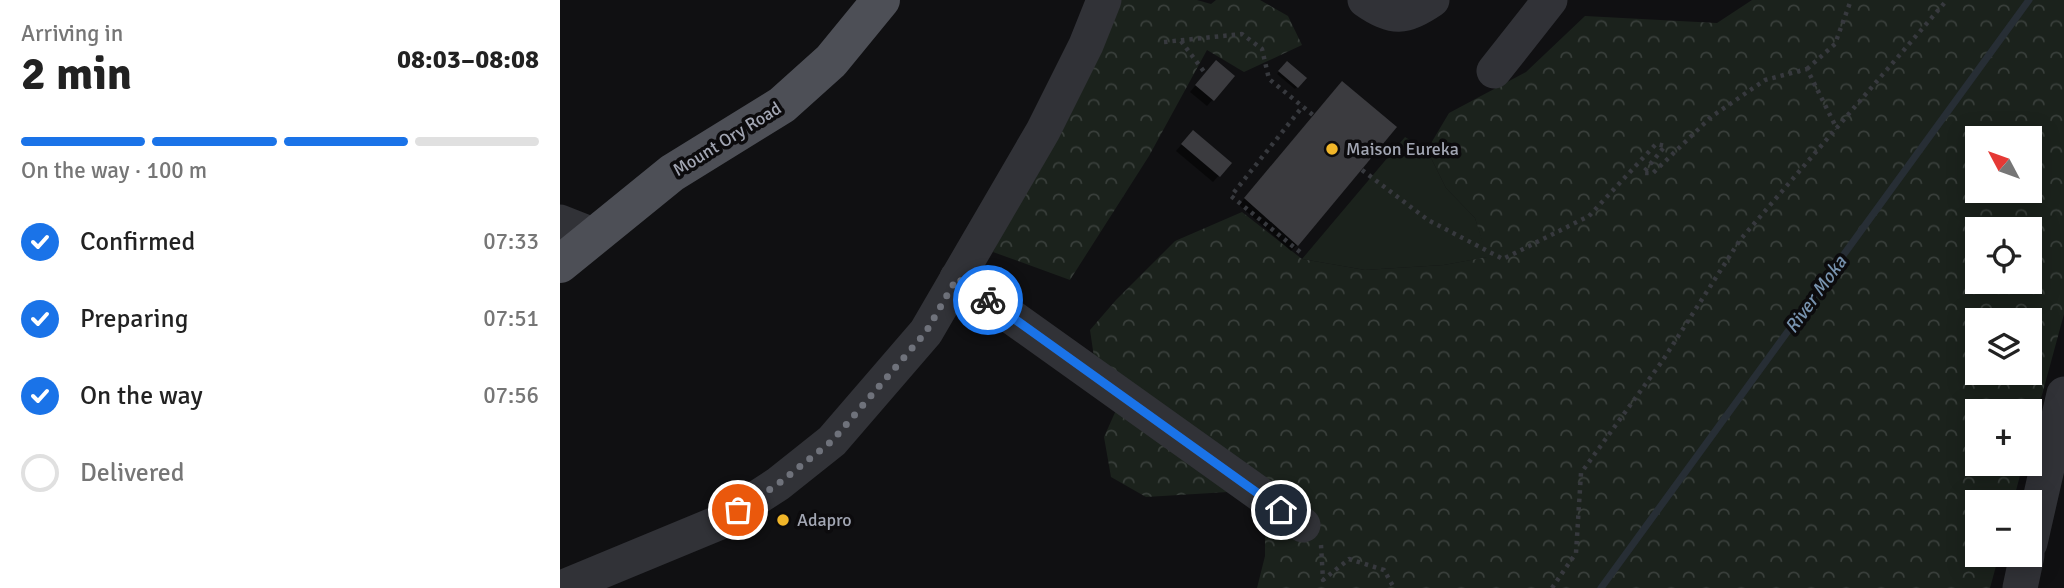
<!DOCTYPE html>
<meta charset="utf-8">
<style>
:root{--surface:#fff;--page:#f2f2f2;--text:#222;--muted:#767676;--line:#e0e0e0;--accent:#1a73e8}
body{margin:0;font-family:Signika,sans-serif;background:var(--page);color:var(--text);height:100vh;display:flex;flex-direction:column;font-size:26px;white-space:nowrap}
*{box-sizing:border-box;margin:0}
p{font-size:23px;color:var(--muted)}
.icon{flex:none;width:38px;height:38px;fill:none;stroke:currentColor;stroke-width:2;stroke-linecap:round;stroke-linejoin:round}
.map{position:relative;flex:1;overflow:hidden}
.side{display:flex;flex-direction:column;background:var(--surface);width:560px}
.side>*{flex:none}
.needle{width:46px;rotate:311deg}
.tools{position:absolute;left:1405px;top:126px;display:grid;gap:14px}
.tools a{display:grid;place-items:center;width:77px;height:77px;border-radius:0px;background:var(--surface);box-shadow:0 4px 18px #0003;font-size:35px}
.pin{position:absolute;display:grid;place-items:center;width:60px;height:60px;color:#fff;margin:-30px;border:4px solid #fff;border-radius:50%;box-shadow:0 2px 7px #0007}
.courier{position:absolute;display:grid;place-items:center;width:70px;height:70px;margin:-35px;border:5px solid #1a73e8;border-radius:50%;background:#fff;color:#222;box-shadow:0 2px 9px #0007}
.summary em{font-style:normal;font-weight:700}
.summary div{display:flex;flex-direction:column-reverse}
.summary{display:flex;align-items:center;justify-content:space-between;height:119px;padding:0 21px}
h1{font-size:46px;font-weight:700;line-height:52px}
.bar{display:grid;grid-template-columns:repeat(4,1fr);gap:10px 7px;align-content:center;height:84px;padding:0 21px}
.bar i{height:9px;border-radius:5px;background:var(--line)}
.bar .selected{background:var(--accent)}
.bar p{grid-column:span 4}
ol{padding:0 21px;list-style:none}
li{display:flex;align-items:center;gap:21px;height:77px}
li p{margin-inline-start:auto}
li .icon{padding:7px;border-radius:50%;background:var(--accent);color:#fff;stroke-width:4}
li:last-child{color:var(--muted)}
li i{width:38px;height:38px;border:4px solid var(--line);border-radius:50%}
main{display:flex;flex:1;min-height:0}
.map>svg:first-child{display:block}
.green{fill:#1b221c}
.forest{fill:url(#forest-crowns);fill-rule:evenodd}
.shadow{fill:#0007}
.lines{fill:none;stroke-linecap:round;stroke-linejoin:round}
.stream{stroke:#272e35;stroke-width:7}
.building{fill:#3b3b3f}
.path{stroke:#37393e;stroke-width:4.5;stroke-dasharray:3.5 5;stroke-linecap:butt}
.minor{stroke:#313237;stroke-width:35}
.major{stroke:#4d4f56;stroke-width:38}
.done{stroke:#6f727b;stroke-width:7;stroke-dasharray:0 12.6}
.route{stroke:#1a73e8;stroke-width:9}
.poi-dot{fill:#f1b629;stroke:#0c0b0d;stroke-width:2.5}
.labels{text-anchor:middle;stroke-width:7;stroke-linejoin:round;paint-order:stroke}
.street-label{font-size:18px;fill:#a2a6b3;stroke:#0c0b0d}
.poi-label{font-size:18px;fill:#a2a6b3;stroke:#0c0b0d;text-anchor:start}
.water-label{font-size:19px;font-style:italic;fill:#7893af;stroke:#0c0b0d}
</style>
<main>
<section class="side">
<div class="summary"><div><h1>2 min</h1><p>Arriving in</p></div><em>08:03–08:08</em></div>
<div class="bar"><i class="selected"></i><i class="selected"></i><i class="selected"></i><i></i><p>On the way · 100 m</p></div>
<ol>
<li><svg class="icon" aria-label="check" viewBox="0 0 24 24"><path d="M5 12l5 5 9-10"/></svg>Confirmed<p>07:33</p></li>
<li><svg class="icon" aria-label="check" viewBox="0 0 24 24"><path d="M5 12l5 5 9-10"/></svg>Preparing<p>07:51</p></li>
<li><svg class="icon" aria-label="check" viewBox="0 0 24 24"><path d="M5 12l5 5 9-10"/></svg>On the way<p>07:56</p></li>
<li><i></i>Delivered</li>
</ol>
</section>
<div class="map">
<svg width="1504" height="588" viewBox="0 0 1504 588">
<defs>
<pattern id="forest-crowns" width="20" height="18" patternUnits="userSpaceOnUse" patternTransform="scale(1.75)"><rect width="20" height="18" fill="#1b221c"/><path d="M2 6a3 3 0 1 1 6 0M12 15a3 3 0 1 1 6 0" fill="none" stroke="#393f3b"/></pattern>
</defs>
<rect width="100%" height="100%" fill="#101012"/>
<!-- green -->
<path class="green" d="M845,137L867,150L886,188L915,218L928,257L884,265L805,270L742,259Z"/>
<!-- forest -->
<g class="forest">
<path d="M555,0H637L651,4L656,0H700L728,16L742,45L684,72L647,50L589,156L510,280L433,252Z"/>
<path d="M1192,0H1504V314L1470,439V411H1418V464H1463L1453,502H1418V555H1439L1430,588H697L705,556V511L668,492L586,497L551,477L544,437L561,399L536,371L530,330L556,300L615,241L682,212L742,259L805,270L884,265L927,257L915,218L886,188L867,150L889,113L966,72L1025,16L1157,23ZM1418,138H1470V191H1418ZM1418,229H1470V282H1418ZM1418,320H1470V373H1418Z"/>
</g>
<!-- shadow -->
<g class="shadow">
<path d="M727,63L744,78L735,89L717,74Z"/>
<path d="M650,68L673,76L647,106L630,92Z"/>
<path d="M776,90L737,245L731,251L679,205Z"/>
<path d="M627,138L670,163L653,182L616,151Z"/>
</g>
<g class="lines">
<!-- stream -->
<path class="stream" d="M1041,588L1469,0"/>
</g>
<!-- building -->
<g class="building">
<path d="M656,60L675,76L654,101L635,85Z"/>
<path d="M727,61L747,78L738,88L718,71Z"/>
<path d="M782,81L837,127L738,246L684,198Z"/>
<path d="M633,130L672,163L660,177L621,144Z"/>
</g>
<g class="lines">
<!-- path -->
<g class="path">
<path d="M621,41L645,73"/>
<path d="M604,42L682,34L702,49L709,79L753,115"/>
<path d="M1247,69L1275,44L1291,0"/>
<path d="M802,170L868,220L943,259L1029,216L1096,144L1105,146L1083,173H1093L1151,117L1205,80L1247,69L1277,129"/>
<path d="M740,252L671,196L743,106"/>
<path d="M761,545L763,580L789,559L824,570L834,588"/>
<path d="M992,588L1016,553L1021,473L1103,360L1180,240L1387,0"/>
</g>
<!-- minor -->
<g class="minor">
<path d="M805,0C833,20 845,18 872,0"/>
<path d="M934,71L990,0"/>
<path d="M0,222L33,235"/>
<path d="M397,278L743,525"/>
<path d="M1470,543L1504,394"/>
<path d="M1,588L158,523L218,484L272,441L366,332L483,131L526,45L544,0"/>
<path d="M1460,588L1467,555"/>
</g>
<!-- major -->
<path class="major" d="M0,264L112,173L222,105L271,61L321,0"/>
</g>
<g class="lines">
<!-- done -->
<path class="done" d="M178,510L218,484L272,441L366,332L397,278L428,300"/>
<!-- route -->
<path class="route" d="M428,300L721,510"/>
</g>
<!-- markers -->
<g class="poi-dot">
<circle cx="772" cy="149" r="7"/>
<circle cx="223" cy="520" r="7"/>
</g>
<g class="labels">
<!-- street labels -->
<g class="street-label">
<text transform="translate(167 139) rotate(-32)" y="6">Mount Ory Road</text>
</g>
<!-- poi labels -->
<g class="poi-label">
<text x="786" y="155">Maison Eureka</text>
<text x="237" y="526">Adapro</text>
</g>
<!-- water labels -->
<g class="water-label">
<text transform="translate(1255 294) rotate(-54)" y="7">River Moka</text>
</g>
</g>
</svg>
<div class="tools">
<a><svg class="needle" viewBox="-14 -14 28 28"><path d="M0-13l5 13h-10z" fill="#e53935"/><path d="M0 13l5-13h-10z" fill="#767676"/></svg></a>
<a><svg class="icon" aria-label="locate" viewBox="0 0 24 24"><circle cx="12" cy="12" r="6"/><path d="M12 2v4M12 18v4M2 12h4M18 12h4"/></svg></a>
<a><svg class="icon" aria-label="layers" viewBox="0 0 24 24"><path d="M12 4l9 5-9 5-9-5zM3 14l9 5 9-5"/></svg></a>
<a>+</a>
<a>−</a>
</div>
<div class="pin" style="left:178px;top:510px;background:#ea580c"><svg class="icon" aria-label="bag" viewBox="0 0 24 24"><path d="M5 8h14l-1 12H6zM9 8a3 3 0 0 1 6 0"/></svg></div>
<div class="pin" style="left:721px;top:510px;background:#1f2937"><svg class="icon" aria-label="home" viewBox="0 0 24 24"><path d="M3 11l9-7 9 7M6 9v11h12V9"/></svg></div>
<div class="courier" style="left:428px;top:300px"><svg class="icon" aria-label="bike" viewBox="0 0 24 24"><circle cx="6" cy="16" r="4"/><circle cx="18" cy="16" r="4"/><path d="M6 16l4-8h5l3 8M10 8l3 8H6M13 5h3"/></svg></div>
</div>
</main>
